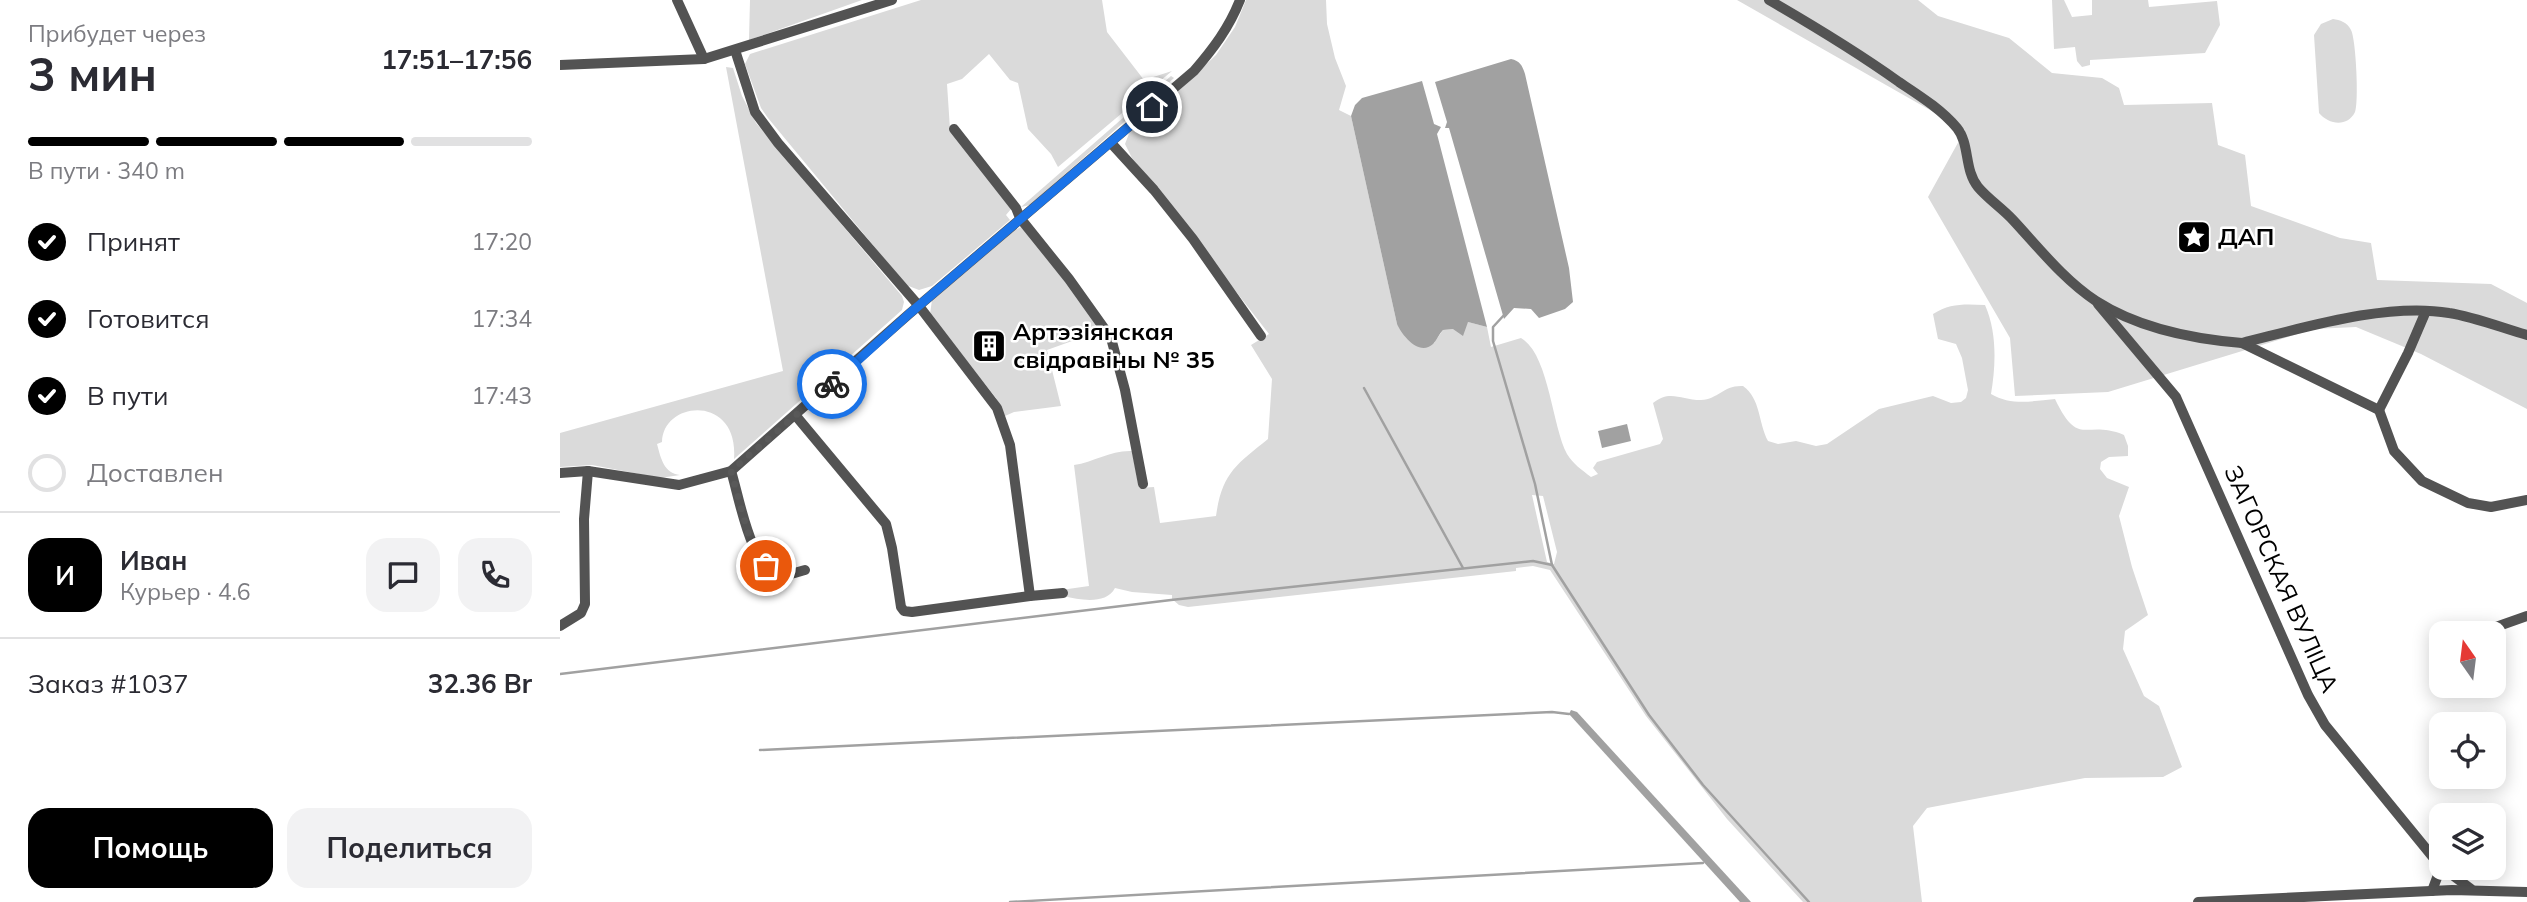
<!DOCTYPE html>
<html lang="ru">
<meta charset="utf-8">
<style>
:root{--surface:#fff;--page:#f2f2f3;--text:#2b2b33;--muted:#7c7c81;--line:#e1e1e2;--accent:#000}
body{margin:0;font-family:Mulish,sans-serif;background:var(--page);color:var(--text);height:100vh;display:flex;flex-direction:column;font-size:26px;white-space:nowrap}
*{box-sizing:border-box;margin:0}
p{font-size:23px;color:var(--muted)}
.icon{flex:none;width:38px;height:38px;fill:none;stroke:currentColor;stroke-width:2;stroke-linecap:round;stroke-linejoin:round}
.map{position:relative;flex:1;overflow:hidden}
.sheet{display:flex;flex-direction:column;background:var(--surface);width:560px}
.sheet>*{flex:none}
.needle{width:46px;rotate:346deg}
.fabs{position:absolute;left:1869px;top:621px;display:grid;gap:14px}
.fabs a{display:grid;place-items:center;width:77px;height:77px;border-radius:14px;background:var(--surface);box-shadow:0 4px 18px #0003;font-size:35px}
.pin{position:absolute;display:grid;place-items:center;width:60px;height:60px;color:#fff;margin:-30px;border:4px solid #fff;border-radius:50%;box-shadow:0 2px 7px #0007}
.courier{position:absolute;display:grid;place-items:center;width:70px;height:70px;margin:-35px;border:5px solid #1a73e8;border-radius:50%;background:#fff;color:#222;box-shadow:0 2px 9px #0007}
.summary em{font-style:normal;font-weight:700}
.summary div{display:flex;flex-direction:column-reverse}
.summary{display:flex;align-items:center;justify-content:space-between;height:119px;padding:0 28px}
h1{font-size:46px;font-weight:700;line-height:52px}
.bar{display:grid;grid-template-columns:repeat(4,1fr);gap:10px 7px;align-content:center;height:84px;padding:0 28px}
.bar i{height:9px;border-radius:5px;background:var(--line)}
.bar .active{background:var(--accent)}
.bar p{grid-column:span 4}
.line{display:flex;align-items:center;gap:18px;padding:0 28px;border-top:2px solid var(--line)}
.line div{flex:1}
.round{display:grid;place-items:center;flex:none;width:74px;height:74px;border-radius:21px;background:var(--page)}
ol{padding:0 28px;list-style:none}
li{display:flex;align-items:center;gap:21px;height:77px}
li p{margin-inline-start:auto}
li .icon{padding:7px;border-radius:50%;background:var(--accent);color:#fff;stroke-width:4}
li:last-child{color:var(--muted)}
li i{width:38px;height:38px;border:4px solid var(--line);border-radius:50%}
.cta{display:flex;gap:14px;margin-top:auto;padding:14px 28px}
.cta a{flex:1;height:80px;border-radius:21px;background:var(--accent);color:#fff;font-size:28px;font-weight:700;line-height:80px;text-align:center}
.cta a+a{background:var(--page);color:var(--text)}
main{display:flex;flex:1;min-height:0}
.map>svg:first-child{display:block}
.green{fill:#dadada;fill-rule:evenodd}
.water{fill:#a1a1a1}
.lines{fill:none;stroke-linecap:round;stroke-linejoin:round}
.stream{stroke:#a1a1a1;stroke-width:2.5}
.street{stroke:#535353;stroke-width:10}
.done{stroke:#595959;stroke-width:7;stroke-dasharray:0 12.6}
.route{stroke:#1a73e8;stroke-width:9}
.labels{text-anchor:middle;stroke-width:5;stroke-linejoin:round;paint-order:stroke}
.poi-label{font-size:24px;font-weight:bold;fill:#000;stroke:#fff;text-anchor:start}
.street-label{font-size:24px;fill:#000;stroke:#fff}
</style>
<main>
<section class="sheet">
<div class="summary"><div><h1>3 мин</h1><p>Прибудет через</p></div><em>17:51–17:56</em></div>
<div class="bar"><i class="active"></i><i class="active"></i><i class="active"></i><i></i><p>В пути · 340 m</p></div>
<ol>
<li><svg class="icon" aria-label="check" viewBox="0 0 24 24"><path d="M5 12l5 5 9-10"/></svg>Принят<p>17:20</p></li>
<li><svg class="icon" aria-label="check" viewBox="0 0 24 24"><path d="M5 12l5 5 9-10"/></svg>Готовится<p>17:34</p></li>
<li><svg class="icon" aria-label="check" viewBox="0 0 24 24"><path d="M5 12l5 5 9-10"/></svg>В пути<p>17:43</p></li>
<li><i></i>Доставлен</li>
</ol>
<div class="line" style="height:126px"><b class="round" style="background:var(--accent);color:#fff">И</b><div><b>Иван</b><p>Курьер · 4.6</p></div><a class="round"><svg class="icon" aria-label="chat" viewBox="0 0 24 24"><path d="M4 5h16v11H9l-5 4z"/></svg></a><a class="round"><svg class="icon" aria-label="phone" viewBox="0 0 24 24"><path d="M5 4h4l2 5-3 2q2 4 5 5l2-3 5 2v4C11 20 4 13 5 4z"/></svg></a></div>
<div class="line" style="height:91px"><div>Заказ #1037</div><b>32.36 Br</b></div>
<div class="cta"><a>Помощь</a><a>Поделиться</a></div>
</section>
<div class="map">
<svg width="1967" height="902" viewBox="0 0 1967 902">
<rect width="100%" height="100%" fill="#fff"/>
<!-- green -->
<g class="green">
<path d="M190,0H302L189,40Z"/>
<path d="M361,0H542L547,32L584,80L612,71L498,167L491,154L468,129L458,83L450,80L429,54L402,79L387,84L390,129L451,209L446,215L450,220L372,286L359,290L346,285L208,118L201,108L185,64L190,54Z"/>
<path d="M686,0H766L767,24L775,58L786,86L779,110L791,116L837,324L874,343L883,330L893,329L908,322L927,327L931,347L961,338C989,354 992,426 1007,454C1013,464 1022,470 1031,477L1038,474L1033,468L1037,462L1100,444L1103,439L1093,403C1110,389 1121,400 1141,400C1159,399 1163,385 1183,386C1201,399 1198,422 1208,441L1218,444L1236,441L1256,446L1267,444L1319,409L1373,396L1391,403L1401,402L1406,398L1408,390L1402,358L1396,344L1378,339L1373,314C1390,303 1405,304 1425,305C1437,332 1436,365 1431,394C1451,406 1473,401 1495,399C1519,449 1525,419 1564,435L1568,446V456L1549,457L1541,462L1540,469L1547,478L1569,487L1559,516L1572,567L1588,615L1565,631L1563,649L1584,696L1599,706L1622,767L1603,777L1525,778L1367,808L1353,826L1362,902H1243L1167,819L1086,716L990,570L973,566L956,568V571L628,607L619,605L612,599V595L572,592L555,588C546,605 520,600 504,596L501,590L529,586L514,465C534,462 551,450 572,451L579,488L594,487L600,523L656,516C662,473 676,465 708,439L712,379L691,345L709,334L572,158L565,144L570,131L616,93L656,55L675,27ZM972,495L983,496L997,552L994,564L987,562Z"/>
<path d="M1177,0H1358L1378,16L1449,38L1492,73L1542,78L1559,88L1564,105L1652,103L1658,145L1685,155L1691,206L1780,238L1811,243L1817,280L1931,284L1967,303V409L1861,354L1796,327L1754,329L1548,392L1455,396L1450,338L1368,197L1405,130Z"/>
<path d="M1492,0H1504L1512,17L1532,15V0H1588L1589,7L1657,1L1660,25L1645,53L1530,60V65L1522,67L1517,61L1515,47L1494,49Z"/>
<path d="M1773,19C1780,20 1787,22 1791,30C1796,39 1799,103 1795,112C1787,128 1768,124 1759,113L1754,35L1761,24Z"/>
<path d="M166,67L173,68L182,96L196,123L342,296L344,302L342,310L174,459C179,394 103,400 102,442L97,444C101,459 104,473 120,475L100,478L32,465L0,467V433L223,371Z"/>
<path d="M611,76L614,78L470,205L461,207Z"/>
<path d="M461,227L510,284L540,331L487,350L501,406L454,412L445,416L436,398L370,314L372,300L455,230Z"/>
</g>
<!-- water -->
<g class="water">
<path d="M951,59C960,61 962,65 965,74L1009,268L1013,302L1005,309L979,318L971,309L954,308L944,319L889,128H885L887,122L875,82Z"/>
<path d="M862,81L874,124L881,127L877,134L927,327L908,322L903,336L893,329L883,330C879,334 877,340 873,344C859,357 842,335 837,324L791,116L795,105L802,98Z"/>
<path d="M1067,424L1071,441L1042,448L1038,431Z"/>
<path d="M1011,710L1017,712L1191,902H1180L1009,714Z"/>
</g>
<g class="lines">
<!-- stream -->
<g class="stream">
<path d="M945,314L933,327V341L975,484L992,565L1089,715L1143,785L1249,902"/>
<path d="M804,388L903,568"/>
<path d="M0,674L611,600L973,561L992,565"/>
<path d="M200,750L992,712L1009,714"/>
<path d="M450,902L1143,863"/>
</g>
<!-- street -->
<g class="street">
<path d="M117,0L144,59"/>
<path d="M1209,0C1254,26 1297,52 1339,82C1360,96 1381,109 1397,128C1410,144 1404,170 1418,187C1428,199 1442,208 1453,220C1479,248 1504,280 1536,301C1578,328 1633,339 1682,343L1819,410"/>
<path d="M175,50L195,112L218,143L359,306L437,408L450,445L470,596"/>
<path d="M0,65L144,59L332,0"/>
<path d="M394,129L456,208L460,218L509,279L551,338L565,390L583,484"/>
<path d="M551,143L594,190L633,239L701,336"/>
<path d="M1538,304L1616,397L1748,695L1765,725L1881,867L1872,891"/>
<path d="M1682,343C1743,328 1827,302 1889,313C1915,317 1942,328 1967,335"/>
<path d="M1819,410L1834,451L1862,481L1908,503L1931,507L1967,500"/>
<path d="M1819,410L1848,353L1866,311"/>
<path d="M236,416L326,524L332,548L341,607L344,611L352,612L470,596L503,593"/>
<path d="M171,471C179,495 191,575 223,575C230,575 238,572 245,570"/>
<path d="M0,473L28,471L119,485L171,471L349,314L634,71C653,49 669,28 680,0"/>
<path d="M0,626L21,613L25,604L24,519L28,471"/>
<path d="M1916,634L1967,616"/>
<path d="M1883,868L1911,889"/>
<path d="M1638,902L1892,890L1967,892"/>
</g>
</g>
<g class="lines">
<!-- done -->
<path class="done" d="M206,566L189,537L171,471L272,384"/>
<!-- route -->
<path class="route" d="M272,384L349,314L592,107"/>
</g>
<!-- icons -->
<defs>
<g id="sight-square" transform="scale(1.75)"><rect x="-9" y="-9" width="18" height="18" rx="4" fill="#000" stroke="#fff"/><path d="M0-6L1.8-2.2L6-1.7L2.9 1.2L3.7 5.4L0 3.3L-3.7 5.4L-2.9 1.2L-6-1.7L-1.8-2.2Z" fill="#fff"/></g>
<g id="building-square" transform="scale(1.75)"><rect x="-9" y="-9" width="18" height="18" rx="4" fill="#000" stroke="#fff"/><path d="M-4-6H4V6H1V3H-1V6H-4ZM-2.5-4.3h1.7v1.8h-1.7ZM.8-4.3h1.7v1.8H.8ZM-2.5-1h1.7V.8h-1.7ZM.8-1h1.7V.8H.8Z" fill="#fff"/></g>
</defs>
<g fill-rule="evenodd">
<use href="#sight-square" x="1634" y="237"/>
<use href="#building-square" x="429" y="346"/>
</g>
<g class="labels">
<!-- poi labels -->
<g class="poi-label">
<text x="1658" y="245">ДАП</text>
<text x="453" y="340">Артэзіянская<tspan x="453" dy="28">свідравіны № 35</tspan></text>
</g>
<!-- street labels -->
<g class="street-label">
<text transform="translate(1721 579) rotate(66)" y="8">ЗАГОРСКАЯ ВУЛІЦА</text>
</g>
</g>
</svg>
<div class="fabs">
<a><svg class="needle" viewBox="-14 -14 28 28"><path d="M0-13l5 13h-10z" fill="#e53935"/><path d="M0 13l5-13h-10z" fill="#7c7c81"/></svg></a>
<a><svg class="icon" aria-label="locate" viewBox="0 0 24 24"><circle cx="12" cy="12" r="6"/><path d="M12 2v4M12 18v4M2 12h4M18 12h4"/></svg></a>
<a><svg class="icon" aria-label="layers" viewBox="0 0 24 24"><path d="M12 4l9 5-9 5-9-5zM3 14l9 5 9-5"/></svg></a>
</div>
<div class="pin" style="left:206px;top:566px;background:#ea580c"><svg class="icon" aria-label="bag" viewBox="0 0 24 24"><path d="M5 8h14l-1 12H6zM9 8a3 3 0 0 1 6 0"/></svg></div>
<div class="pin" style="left:592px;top:107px;background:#1f2937"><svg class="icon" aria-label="home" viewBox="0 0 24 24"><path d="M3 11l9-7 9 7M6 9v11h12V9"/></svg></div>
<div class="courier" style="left:272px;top:384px"><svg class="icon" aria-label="bike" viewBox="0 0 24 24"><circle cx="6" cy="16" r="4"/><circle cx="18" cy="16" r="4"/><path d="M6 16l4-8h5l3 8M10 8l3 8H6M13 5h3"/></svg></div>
</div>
</main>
